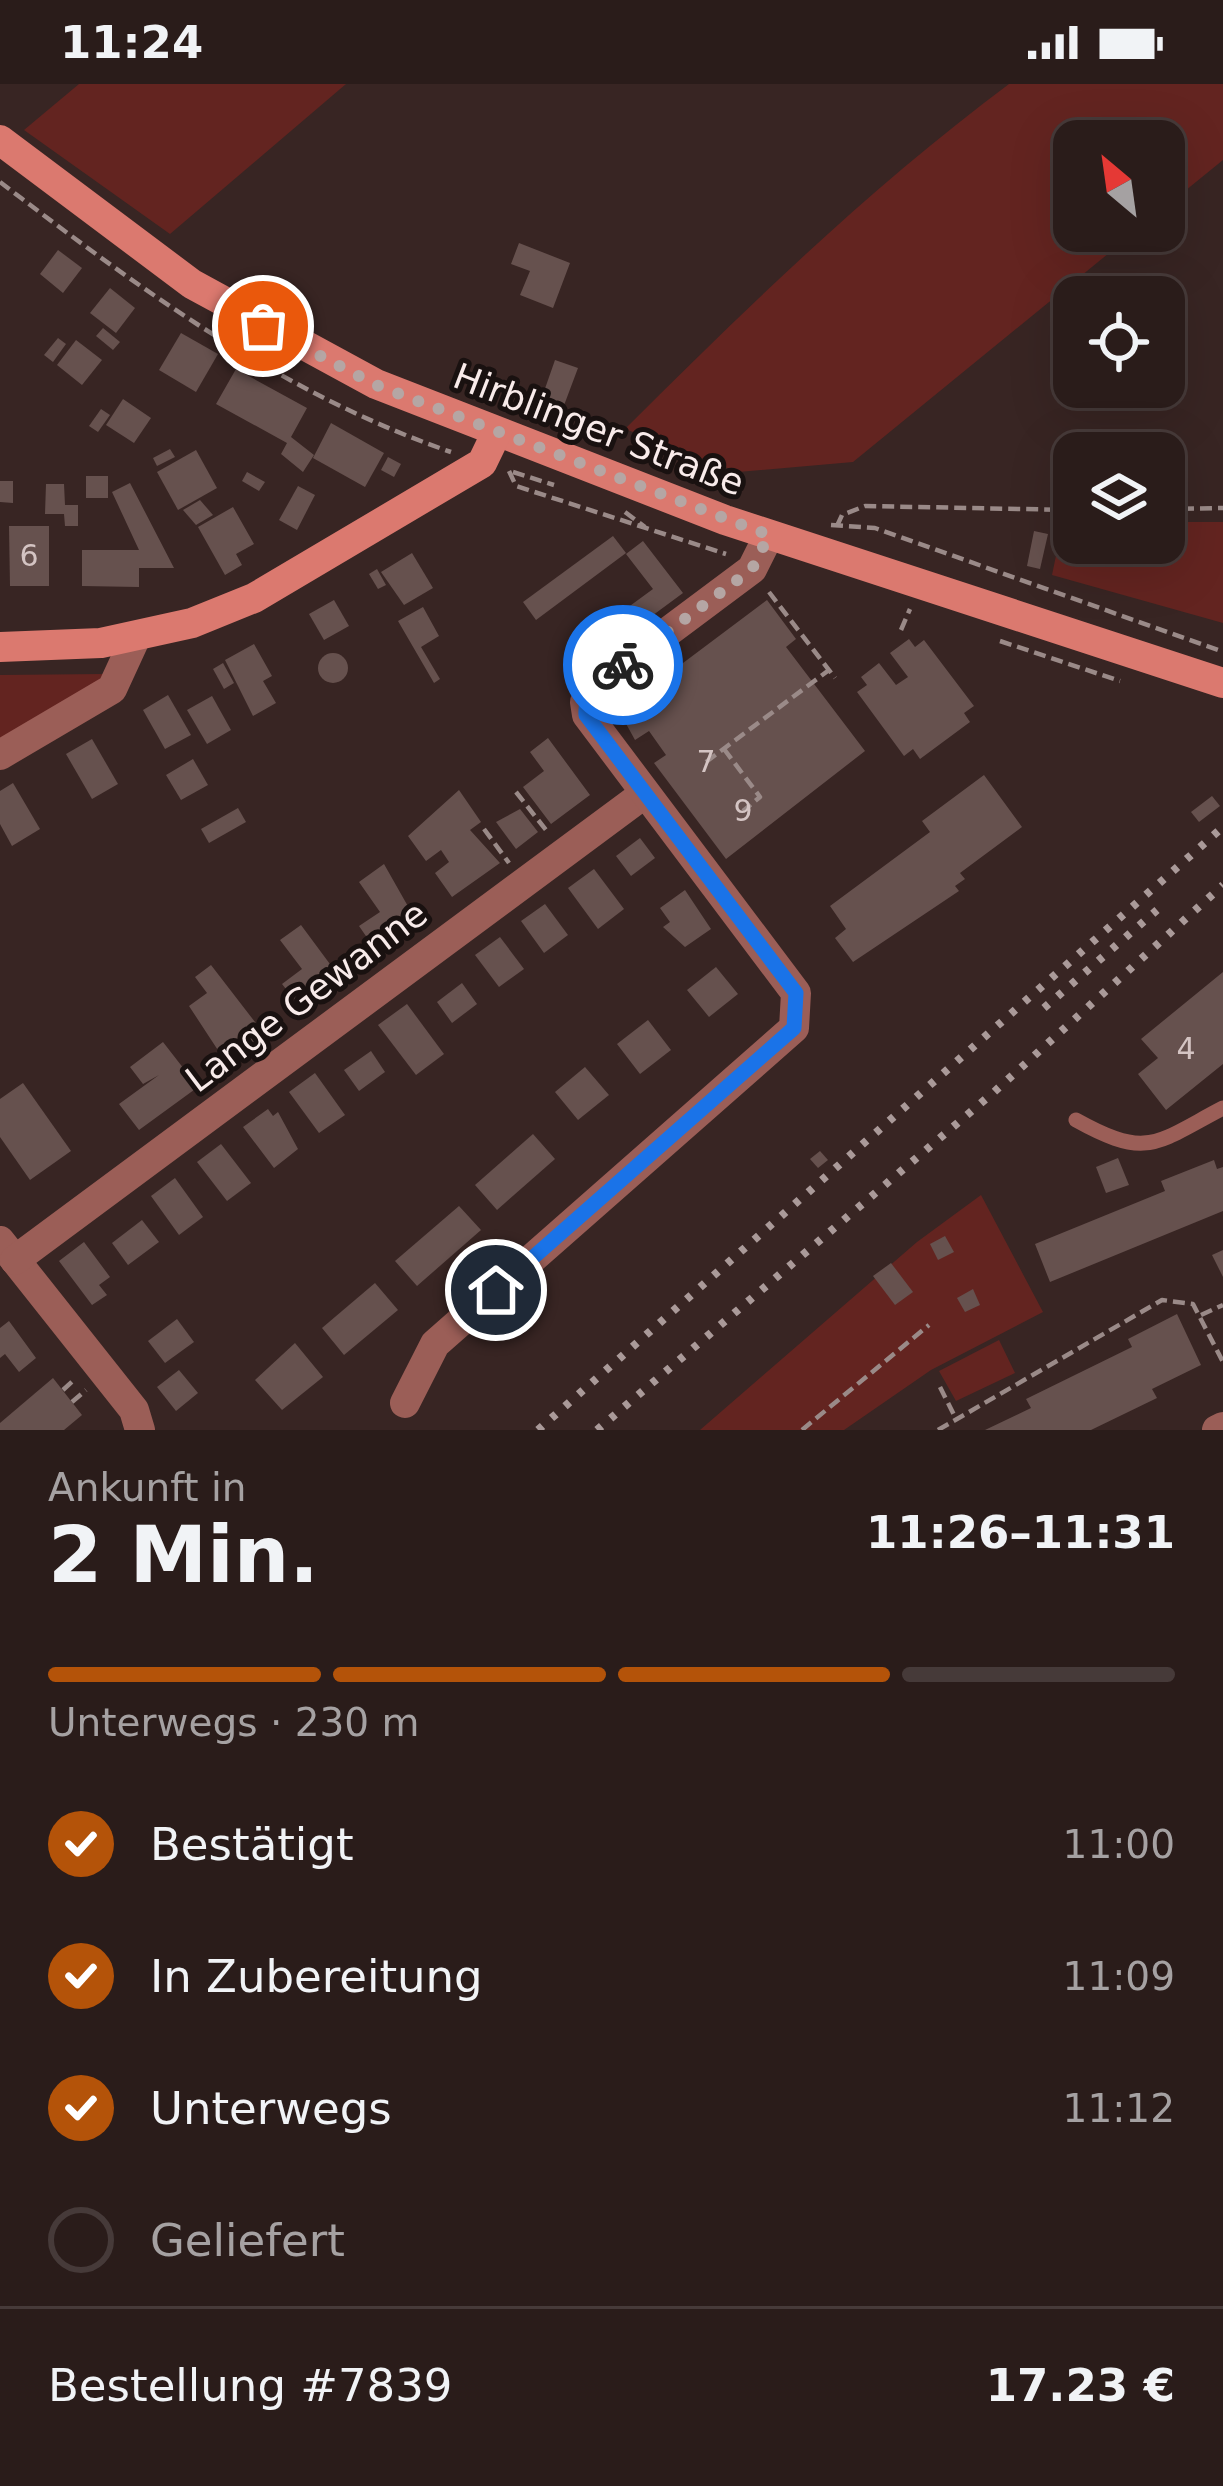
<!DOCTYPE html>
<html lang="de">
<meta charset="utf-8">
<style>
:root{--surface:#2a1c1a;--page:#362927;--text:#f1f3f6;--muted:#a5a1a2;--line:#463a39;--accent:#b45309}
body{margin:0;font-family:"DejaVu Sans",sans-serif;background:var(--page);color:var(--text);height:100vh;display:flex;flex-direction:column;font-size:45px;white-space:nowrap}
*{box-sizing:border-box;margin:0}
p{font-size:39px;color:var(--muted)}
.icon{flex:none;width:66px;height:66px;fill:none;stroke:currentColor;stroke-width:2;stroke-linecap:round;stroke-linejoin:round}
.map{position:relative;height:1346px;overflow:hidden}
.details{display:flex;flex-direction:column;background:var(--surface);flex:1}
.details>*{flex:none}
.needle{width:78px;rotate:331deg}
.fabs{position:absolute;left:1053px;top:36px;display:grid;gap:24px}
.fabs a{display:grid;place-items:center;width:132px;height:132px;border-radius:24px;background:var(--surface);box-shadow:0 12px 48px #0002,0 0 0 3px var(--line);font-size:60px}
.pin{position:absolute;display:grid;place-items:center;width:102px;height:102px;color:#fff;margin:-51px;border:6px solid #fff;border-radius:50%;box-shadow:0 3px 12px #0007}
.courier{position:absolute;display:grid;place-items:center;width:120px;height:120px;margin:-60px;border:9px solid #1a73e8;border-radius:50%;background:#fff;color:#222;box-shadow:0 3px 15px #0007}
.head em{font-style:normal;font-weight:700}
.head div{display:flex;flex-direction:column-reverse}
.head{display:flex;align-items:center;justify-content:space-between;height:204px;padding:0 48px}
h1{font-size:78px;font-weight:700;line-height:90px}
.bar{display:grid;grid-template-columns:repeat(4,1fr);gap:18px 12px;align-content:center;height:144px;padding:0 48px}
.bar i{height:15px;border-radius:9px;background:var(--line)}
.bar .current{background:var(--accent)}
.bar p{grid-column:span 4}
.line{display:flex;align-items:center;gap:30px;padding:0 48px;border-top:3px solid var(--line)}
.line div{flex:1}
ol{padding:0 48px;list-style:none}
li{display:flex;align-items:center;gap:36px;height:132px}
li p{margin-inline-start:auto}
li .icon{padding:12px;border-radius:50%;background:var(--accent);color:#fff;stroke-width:4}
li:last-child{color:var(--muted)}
li i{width:66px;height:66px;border:6px solid var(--line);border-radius:50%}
.status{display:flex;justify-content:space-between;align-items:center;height:84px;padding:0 60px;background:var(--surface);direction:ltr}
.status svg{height:33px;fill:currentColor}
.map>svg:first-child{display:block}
.green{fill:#632420}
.building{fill:#66514e}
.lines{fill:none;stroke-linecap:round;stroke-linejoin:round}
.path{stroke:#9a8a88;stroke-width:4.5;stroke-dasharray:12 6;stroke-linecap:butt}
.lane{stroke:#9b5e57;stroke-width:15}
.street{stroke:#9b5e57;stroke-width:30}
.secondary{stroke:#db796f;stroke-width:30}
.rail{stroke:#aa9a99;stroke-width:8;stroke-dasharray:6 12;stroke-linecap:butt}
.done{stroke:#b5a6a4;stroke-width:12;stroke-dasharray:0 21.6}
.route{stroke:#1a73e8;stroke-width:15}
.labels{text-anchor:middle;stroke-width:10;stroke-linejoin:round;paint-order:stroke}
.number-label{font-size:30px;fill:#d4c4c3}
.street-label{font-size:36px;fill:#f8ebea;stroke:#191110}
</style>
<div class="status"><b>11:24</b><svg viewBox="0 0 49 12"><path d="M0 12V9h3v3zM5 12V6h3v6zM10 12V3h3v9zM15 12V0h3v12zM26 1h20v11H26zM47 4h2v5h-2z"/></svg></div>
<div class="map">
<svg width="1223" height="1346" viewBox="0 0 1223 1346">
<rect width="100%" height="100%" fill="#382523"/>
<!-- green -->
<g class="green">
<path d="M79,0H346L170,150L24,46Z"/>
<path d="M1009,0H1223V76L1164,124V57H1074V147H1136L853,378L738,388L625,345C747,223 871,103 1009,0Z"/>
<path d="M1063,438H1074V459H1164V438H1223V539L1052,491Z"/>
<path d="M105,590L97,601L0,654V591Z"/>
<path d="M981,1111L1043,1228L931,1286L844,1346H700L917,1158Z"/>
<path d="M999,1256L1015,1289L956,1317L939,1287Z"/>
</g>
<!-- building -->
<g class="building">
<path d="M519,159L570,179L553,224L520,211L530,187L511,180Z"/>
<path d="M58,166L82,184L63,209L40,190Z"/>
<path d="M110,204L135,224L116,249L90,229Z"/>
<path d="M103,244L120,258L113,266L96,252Z"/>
<path d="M181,249L218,270L196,308L159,286Z"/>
<path d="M58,254L66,260L53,278L44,271Z"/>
<path d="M76,256L102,276L82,301L57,281Z"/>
<path d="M555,276L578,284L563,324L541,316Z"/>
<path d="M236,285L307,324L291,353L314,371L303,388L281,370L287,359L216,320Z"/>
<path d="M123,315L151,334L134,359L106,341Z"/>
<path d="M101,325L110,331L98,348L89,342Z"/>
<path d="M331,339L384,369L365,403L313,374Z"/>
<path d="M170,365L175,373L157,382L153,374Z"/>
<path d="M196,366L217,404L178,426L157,388Z"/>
<path d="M388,373L401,380L394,393L381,386Z"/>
<path d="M247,388L265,398L259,407L242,397Z"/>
<rect x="86" y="392" width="22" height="22"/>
<path d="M0,397H13V419L0,418Z"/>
<path d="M130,399L174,484H139V503L82,502V466H139L112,408Z"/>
<path d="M46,400H64L65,421H78V442H65L64,430H45Z"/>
<path d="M298,402L315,411L297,446L279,436Z"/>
<path d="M200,416L213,431L196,441L183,426Z"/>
<path d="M233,423L254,460L236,470L242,481L225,491L198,443Z"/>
<path d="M9,442H49V502H10Z"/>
<path d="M1034,447L1048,450L1040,485L1027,482Z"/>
<path d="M613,452L626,469L536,536L523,518Z"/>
<path d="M643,457L683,509L580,585L567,568L653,505L626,470Z"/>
<path d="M412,469L433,504L404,521L381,488Z"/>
<path d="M377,485L386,501L378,505L369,490Z"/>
<path d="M334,516L349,542L324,556L309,530Z"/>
<path d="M767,516L796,555L786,563L865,667L726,775L654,679L666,671L649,647L635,656L619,627Z"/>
<path d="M423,523L439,552L421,563L440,595L434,599L398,537Z"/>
<path d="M909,555L915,563L924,556L974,622L964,629L970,638L920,675L913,665L904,672L857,608L867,601L861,593L879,579L896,601L908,593L890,569Z"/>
<path d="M254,560L272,592L263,597L276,619L253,632L225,576Z"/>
<circle cx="333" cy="584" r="15"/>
<path d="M223,579L234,599L224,605L213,585Z"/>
<path d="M168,611L191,651L165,665L143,626Z"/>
<path d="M212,612L231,646L207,660L187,626Z"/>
<path d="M548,654L590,711L551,740L523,703L544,687L530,668Z"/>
<path d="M92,655L118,700L92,715L66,670Z"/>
<path d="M193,675L208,701L181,716L166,691Z"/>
<path d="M984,691L1022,743L960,789L965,795L955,802L959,807L853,878L835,854L846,845L830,822L930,748L922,737Z"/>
<path d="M13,699L40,745L12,762L0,740V707Z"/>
<path d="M459,706L481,738L470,746L500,779L452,813L435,789L449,778L441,766L426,777L408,752Z"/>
<path d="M1212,712L1220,722L1199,738L1191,728Z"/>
<path d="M238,724L246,738L209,759L201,745Z"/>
<path d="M520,725L538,748L516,765L496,738Z"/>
<path d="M640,754L655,774L631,792L616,772Z"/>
<path d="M384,780L418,840L377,868L359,842L380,828L359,798Z"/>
<path d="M594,785L624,825L598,845L568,804Z"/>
<path d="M685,806L711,845L685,863L663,843L670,838L660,824Z"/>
<path d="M545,820L568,851L544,869L521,837Z"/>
<path d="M301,841L341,895L301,924L282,900L302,885L280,856Z"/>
<path d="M500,853L524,885L499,903L475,871Z"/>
<path d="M211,881L265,951L227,980L189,922L207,909L195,893Z"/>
<path d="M716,883L738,910L709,933L687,906Z"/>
<path d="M1223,888V980L1166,1026L1138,990L1158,974L1141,955Z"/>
<path d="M462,899L477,920L452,939L437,918Z"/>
<path d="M407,920L444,970L416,991L378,941Z"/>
<path d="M648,936L671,966L640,990L617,960Z"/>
<path d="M163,958L198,1003L139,1046L119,1020L159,991L143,1000L130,983Z"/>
<path d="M371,967L385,988L359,1007L344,986Z"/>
<path d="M585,983L609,1011L578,1036L555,1008Z"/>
<path d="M315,989L345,1031L319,1049L289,1008Z"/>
<path d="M23,999L71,1067L30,1096L0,1053V1015Z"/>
<path d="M268,1025L273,1032L278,1028L298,1065L274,1084L243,1043Z"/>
<path d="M533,1050L555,1075L497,1126L475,1101Z"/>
<path d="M221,1060L251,1099L227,1117L197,1078Z"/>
<path d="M820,1067L828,1076L818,1084L810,1075Z"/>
<path d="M1118,1074L1129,1101L1106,1109L1096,1083Z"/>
<path d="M1214,1076L1217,1085L1223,1083V1127L1050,1198L1035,1160L1165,1107L1161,1097Z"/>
<path d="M175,1094L203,1133L179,1151L151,1112Z"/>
<path d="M459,1122L481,1146L417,1202L395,1177Z"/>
<path d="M142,1136L159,1158L128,1181L112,1159Z"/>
<path d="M945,1152L954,1168L938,1176L930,1160Z"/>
<path d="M84,1158L110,1193L99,1201L107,1211L92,1221L59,1177Z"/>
<path d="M1223,1166V1193L1212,1171Z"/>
<path d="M891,1179L913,1208L895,1221L873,1192Z"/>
<path d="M375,1199L398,1226L344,1271L322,1244Z"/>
<path d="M973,1205L980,1221L965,1228L957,1214Z"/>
<path d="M1177,1230L1201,1281L1152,1305L1157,1314L1091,1346H985L1031,1324L1026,1315L1132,1263L1128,1255Z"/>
<path d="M177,1235L194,1258L165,1279L148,1257Z"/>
<path d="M9,1237L36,1274L19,1288L5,1270L0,1274V1244Z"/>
<path d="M295,1259L323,1293L282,1326L255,1296Z"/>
<path d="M179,1286L198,1309L176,1327L157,1303Z"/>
<path d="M53,1294L82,1331L64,1346H0V1339Z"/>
</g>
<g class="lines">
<!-- path -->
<g class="path">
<path d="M0,98C140,205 282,310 451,368"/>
<path d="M509,387L516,402L726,470"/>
<path d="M513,388L554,401"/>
<path d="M1164,425L1223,424"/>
<path d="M625,428L645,443"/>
<path d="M831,441L875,444L1218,566"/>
<path d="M837,442L842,431L865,422L1074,426"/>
<path d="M769,508L835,594"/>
<path d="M901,546L910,525"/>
<path d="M1000,557L1120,597"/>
<path d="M724,665L760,713L743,727"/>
<path d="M706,678L829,586"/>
<path d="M516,708L546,746"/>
<path d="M484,745L509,779"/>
<path d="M1201,1231L1223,1221"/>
<path d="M940,1303L956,1335"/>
<path d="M63,1306L76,1294"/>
<path d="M72,1318L86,1306"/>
<path d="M802,1346L929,1241"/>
<path d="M938,1346L1162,1216L1193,1220L1223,1278"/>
</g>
<!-- lane -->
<path class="lane" d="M1076,1036C1148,1076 1156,1059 1223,1024"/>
<!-- street -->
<g class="street">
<path d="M0,671L112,605L135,555"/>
<path d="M0,1157L134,1326L140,1346"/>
<path d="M15,1176L644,710"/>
<path d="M405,1319L435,1260L794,944L796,909L587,631L585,618L594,603L752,485L769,451"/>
<path d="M1217,1346L1223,1343"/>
</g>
<!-- secondary -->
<g class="secondary">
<path d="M0,56L192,200L376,300L725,436L1223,599"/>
<path d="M0,563L101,559L192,539L254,514L482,379L497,348"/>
</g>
<!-- rail -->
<g class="rail">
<path d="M1044,924L1157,826"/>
<path d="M538,1346L1223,743"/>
<path d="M597,1346L994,1008L1223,801"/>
</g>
</g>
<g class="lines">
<!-- done -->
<path class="done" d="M263,242L376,301L769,451L752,485L623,581"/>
<!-- route -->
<path class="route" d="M496,1206L794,944L796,909L586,631C584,605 604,595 623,581"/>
</g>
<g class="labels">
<!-- number labels -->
<g class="number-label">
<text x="29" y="482">6</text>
<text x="706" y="688">7</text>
<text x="743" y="737">9</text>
<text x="1186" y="975">4</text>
</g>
<!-- street labels -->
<g class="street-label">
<text transform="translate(599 345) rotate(21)" y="13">Hirblinger Straße</text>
<text transform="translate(306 912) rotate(-37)" y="13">Lange Gewanne</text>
</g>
</g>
</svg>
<div class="fabs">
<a><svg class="needle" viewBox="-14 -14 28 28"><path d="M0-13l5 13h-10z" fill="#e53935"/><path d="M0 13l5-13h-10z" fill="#a5a1a2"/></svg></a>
<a><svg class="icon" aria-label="locate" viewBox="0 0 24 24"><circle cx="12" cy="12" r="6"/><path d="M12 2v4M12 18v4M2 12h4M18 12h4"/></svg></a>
<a><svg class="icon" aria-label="layers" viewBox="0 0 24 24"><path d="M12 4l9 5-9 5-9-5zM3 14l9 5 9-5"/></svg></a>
</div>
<div class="pin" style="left:263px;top:242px;background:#ea580c"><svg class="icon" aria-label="bag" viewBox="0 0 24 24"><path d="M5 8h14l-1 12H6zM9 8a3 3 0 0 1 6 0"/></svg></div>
<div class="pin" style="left:496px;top:1206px;background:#1f2937"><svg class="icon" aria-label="home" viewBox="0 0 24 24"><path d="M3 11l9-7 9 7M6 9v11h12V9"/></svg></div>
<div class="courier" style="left:623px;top:581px"><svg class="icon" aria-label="bike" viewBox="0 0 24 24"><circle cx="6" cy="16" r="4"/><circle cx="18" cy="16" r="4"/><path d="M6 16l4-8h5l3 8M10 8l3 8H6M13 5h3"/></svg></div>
</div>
<section class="details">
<div class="head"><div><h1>2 Min.</h1><p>Ankunft in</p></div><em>11:26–11:31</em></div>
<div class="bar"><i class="current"></i><i class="current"></i><i class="current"></i><i></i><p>Unterwegs · 230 m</p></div>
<ol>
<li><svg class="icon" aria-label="check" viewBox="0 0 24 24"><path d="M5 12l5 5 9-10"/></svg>Bestätigt<p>11:00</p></li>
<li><svg class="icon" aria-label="check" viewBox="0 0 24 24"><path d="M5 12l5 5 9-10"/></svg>In Zubereitung<p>11:09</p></li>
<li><svg class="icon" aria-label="check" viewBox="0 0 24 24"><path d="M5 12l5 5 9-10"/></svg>Unterwegs<p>11:12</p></li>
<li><i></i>Geliefert</li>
</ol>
<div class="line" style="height:156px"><div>Bestellung #7839</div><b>17.23 €</b></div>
</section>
